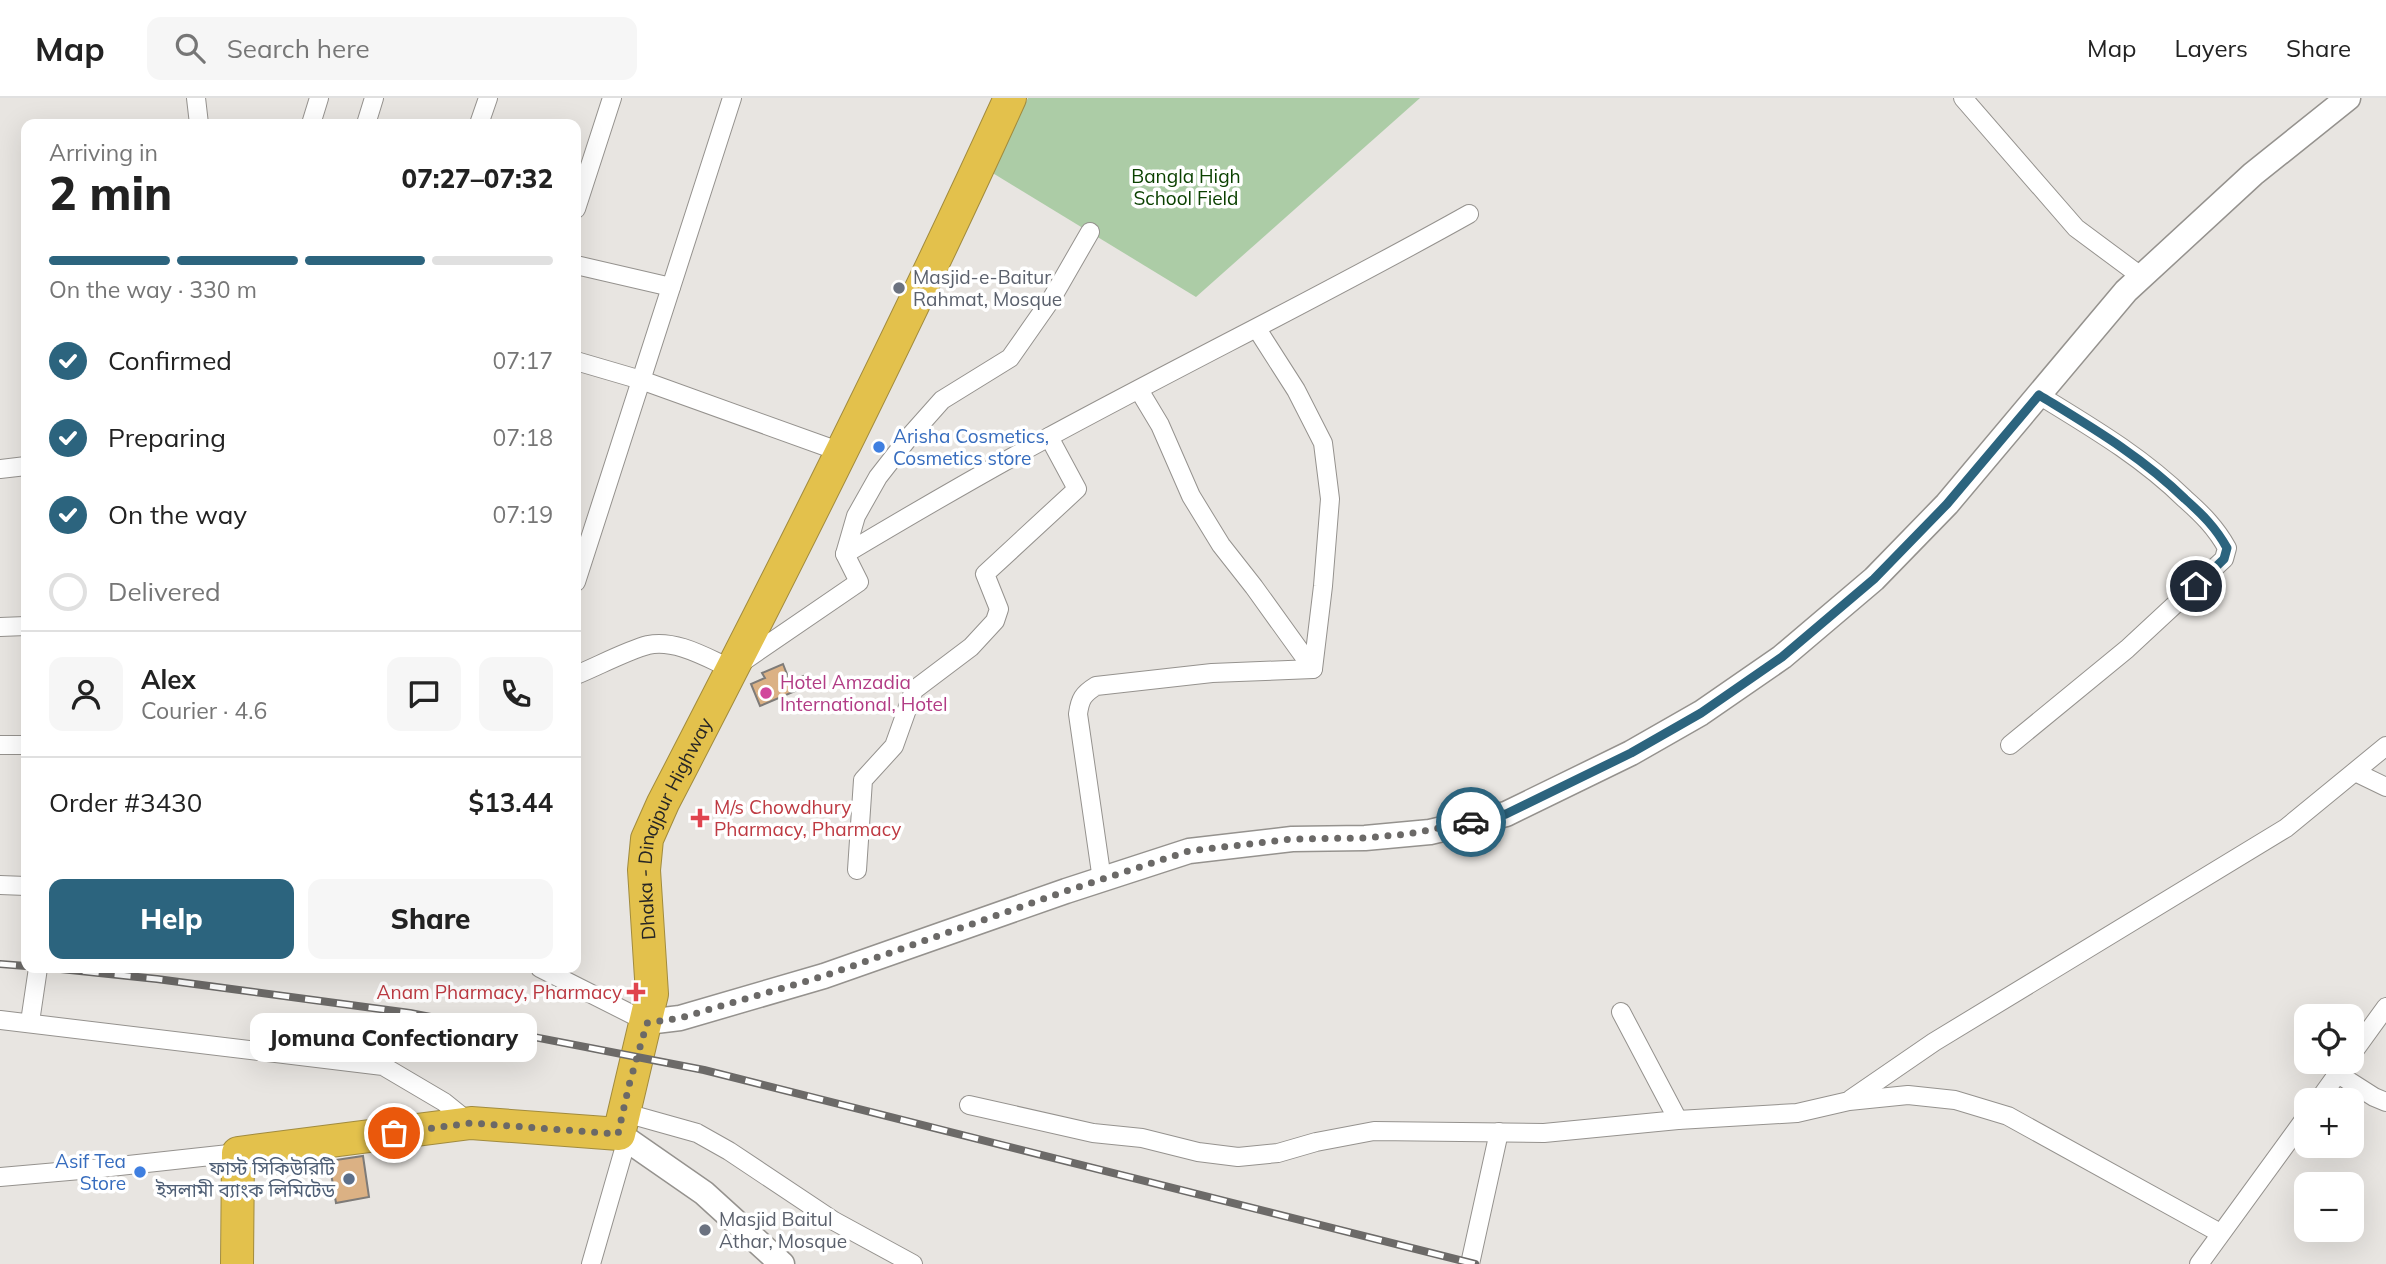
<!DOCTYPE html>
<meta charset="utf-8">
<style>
:root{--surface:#fff;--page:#f6f6f6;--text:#222;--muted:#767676;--line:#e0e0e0;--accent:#2c647e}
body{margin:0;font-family:Mulish,"Noto Sans Bengali",sans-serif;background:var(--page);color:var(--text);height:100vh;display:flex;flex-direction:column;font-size:26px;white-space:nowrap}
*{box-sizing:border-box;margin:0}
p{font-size:23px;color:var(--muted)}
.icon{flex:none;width:38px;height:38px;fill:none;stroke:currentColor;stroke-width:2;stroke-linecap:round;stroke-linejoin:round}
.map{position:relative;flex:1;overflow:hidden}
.drawer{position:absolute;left:21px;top:21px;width:560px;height:854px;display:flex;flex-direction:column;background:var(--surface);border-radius:14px;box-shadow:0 7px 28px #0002}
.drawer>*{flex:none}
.controls{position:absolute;left:2294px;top:906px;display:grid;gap:14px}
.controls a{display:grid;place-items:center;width:70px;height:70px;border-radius:14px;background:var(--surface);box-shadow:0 7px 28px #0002;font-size:35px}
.pin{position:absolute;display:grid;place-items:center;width:60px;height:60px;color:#fff;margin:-30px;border:4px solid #fff;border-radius:50%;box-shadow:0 2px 7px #0007}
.courier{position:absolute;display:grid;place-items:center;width:70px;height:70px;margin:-35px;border:5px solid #2c647e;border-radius:50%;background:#fff;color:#222;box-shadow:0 2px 9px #0007}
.bubble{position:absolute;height:49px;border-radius:14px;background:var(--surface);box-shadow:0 7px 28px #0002;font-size:23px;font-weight:800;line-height:49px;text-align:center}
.summary em{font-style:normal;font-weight:800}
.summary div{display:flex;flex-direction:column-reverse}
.summary{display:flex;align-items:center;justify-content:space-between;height:119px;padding:0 28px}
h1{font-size:46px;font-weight:800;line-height:52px}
.bar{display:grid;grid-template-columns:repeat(4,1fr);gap:10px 7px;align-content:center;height:84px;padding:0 28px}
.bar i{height:9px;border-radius:5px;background:var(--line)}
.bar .selected{background:var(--accent)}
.bar p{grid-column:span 4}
.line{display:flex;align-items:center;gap:18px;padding:0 28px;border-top:2px solid var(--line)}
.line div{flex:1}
.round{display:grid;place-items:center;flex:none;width:74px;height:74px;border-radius:14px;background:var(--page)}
ol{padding:0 28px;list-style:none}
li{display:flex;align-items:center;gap:21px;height:77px}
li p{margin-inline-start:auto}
li .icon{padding:7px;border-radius:50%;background:var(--accent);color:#fff;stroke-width:4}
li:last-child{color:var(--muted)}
li i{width:38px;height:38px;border:4px solid var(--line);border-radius:50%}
.cta{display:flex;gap:14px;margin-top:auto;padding:14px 28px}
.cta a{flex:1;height:80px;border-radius:14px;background:var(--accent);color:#fff;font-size:28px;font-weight:800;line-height:80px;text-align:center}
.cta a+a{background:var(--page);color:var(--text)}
header{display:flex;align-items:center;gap:42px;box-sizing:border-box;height:98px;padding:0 35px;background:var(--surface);border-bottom:2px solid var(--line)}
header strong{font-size:33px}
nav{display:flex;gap:38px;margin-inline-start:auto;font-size:24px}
.search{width:490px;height:63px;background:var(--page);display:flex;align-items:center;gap:18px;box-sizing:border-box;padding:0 24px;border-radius:14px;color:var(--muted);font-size:26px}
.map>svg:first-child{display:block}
.green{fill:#accca6}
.building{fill:#dbb184;stroke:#7e7b78;stroke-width:2}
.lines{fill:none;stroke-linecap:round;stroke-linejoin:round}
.street-casing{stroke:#95928e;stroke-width:20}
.secondary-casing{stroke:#95928e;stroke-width:27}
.highway-casing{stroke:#a18b3e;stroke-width:34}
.street{stroke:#fff;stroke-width:18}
.secondary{stroke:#fff;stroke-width:24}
.highway{stroke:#e3c14c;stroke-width:32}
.rail-casing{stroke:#6c6a68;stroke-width:8}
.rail{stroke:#fff;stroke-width:5;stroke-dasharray:16;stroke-linecap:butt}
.done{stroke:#6b6967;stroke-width:7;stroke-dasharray:0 12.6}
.route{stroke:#2c647e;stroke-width:9}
.worship-dot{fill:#6b7280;stroke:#fff;stroke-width:2.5}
.shop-dot{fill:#3f7fe0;stroke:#fff;stroke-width:2.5}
.hotel-dot{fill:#d1479c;stroke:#fff;stroke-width:2.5}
.health-dot{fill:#e0444e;stroke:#fff;stroke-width:2.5}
.service-dot{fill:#5c6f8a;stroke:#fff;stroke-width:2.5}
.labels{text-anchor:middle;stroke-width:7;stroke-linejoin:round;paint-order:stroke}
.park-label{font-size:19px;fill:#0b4100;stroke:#fff}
.worship-label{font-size:19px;fill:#5b616d;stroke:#fff;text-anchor:start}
.shop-label{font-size:19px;fill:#366cbe;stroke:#fff;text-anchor:start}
.hotel-label{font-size:19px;fill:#b23c85;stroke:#fff;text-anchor:start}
.health-label{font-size:19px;fill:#be3a42;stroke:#fff;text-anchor:start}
.street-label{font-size:19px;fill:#272625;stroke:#fff}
.service-label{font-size:19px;fill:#4e5e75;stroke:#fff;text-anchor:end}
</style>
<header>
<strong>Map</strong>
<div class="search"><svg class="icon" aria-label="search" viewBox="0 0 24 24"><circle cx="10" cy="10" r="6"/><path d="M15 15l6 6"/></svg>Search here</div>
<nav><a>Map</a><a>Layers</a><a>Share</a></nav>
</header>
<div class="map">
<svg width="2386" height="1166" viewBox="0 0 2386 1166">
<rect width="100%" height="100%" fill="#e8e5e1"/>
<!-- green -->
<path class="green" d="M1028,0H1420L1196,199L991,74Z"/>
<!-- building -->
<g class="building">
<path d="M783,566L790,584L803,578L807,588L760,608L751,586L765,580L762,575Z"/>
<path d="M363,1058L369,1099L336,1105L329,1063Z"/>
</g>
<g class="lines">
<!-- street casing -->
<g class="street-casing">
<g id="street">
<path d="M196,0L199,26"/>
<path d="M1963,0L2076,130L2142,179"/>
<path d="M311,26L319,0"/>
<path d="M366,26L374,0"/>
<path d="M479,26L488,0"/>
<path d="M576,111L612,0"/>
<path d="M576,167L671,189"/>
<path d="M576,263L641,282L841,354"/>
<path d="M1139,292L1160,327L1191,398L1221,447L1254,489L1313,571"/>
<path d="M0,371L26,368"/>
<path d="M845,456L856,418L878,379L910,338L942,302L1010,260L1052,200L1090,134"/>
<path d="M576,484L732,0"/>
<path d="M0,529L26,528"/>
<path d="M576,577C596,569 628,552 648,547C676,541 707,560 732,571L859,484L845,456C912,416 979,377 1047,340C1187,264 1330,194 1469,116"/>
<path d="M0,647H26"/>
<path d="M2010,647L2127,551L2224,461L2227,450C2216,430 2202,416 2185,401C2141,358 2091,329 2039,297"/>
<path d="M2355,674L2386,689"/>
<path d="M857,772L863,682L894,648L914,592L971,549L995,523L999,511L985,476L1077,391L1049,339"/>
<path d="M1102,782L1078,616C1080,601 1083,596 1096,588L1212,575L1313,571L1323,488L1330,401L1323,345L1296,292L1257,231"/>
<path d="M0,787L26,788"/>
<path d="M540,870L647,924"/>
<path d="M1621,914L1678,1022"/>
<path d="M0,922L383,968L444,1004L470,1025"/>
<path d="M30,924L38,870"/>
<path d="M2352,956L2386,909"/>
<path d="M2338,976L2374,999L2386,1004"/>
<path d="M1851,1001L1934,944L2286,730L2386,648"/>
<path d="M2318,1003L2346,964"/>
<path d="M969,1007L1093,1035L1142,1040L1198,1054L1238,1059L1278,1055L1316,1044L1374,1033L1544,1035L1678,1022L1797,1015L1849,1003L1908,997L1955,1002L2008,1018L2220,1135"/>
<path d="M622,1014L697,1035L729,1053L834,1123L913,1166"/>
<path d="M0,1079L92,1071L238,1055"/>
<path d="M591,1166L627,1041"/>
<path d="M1470,1166L1499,1034"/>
<path d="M2199,1166L2306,1019"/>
</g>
</g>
<!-- secondary casing -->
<g class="secondary-casing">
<g id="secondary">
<path d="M647,924L680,920L824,878L1066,793L1189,753L1292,741L1365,740L1430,734L1506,716L1631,655L1701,615L1782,559L1874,481L1947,406L2126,193L2253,76L2348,0"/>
<path d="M619,1036L704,1095L782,1166"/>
</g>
</g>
<!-- highway casing -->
<g class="highway-casing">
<g id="highway">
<path id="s1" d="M237,1166L238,1055L471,1025L619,1036L652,896L644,772L647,741L663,705C784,472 902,238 1010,0"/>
</g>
</g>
<!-- street -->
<use href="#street" class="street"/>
<!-- secondary -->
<use href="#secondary" class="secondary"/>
<!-- highway -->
<use href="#highway" class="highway"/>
<!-- rail casing -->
<g class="rail-casing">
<g id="rail">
<path d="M0,866L26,868"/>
<path d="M51,870L157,881L410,915L704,972L1475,1166"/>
</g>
</g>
<!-- rail -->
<use href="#rail" class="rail"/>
</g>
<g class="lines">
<!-- done -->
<path class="done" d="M394,1035L471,1025L618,1036L629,987L647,925L680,920L824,878L1066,793L1189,753L1292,741L1365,740L1408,736L1471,724"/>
<!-- route -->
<path class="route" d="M1471,724L1506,716L1631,655L1701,615L1782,559L1874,481L1947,406L2039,297C2091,329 2141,358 2185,401C2202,416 2216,430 2227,450L2224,461L2196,488"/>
</g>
<!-- markers -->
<g class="worship-dot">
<circle cx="899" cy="190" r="7"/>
<circle cx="705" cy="1132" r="7"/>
</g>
<g class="shop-dot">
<circle cx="879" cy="349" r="7"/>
<circle cx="140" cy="1074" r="7"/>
</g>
<circle class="hotel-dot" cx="766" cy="595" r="7"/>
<g class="health-dot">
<path d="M696.5 709.5h7v7h7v7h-7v7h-7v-7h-7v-7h7z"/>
<path d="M632.5 883.5h7v7h7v7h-7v7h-7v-7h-7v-7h7z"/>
</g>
<circle class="service-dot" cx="349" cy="1081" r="7"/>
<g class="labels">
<!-- park labels -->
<g class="park-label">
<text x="1186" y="85">Bangla High<tspan x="1186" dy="22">School Field</tspan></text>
</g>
<!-- worship labels -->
<g class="worship-label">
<text x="913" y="186">Masjid-e-Baitur<tspan x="913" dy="22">Rahmat, Mosque</tspan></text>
<text x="719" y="1128">Masjid Baitul<tspan x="719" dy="22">Athar, Mosque</tspan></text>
</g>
<!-- shop labels -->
<g class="shop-label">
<text x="893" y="345">Arisha Cosmetics,<tspan x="893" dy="22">Cosmetics store</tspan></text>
<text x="126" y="1070" text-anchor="end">Asif Tea<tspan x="126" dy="22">Store</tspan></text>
</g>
<!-- hotel labels -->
<g class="hotel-label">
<text x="780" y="591">Hotel Amzadia<tspan x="780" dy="22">International, Hotel</tspan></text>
</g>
<!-- health labels -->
<g class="health-label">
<text x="714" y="716">M/s Chowdhury<tspan x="714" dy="22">Pharmacy, Pharmacy</tspan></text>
<text x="622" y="901" text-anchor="end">Anam Pharmacy, Pharmacy</text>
</g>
<!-- street labels -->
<g class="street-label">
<text dy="7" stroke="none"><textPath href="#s1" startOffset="810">Dhaka - Dinajpur Highway</textPath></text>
</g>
<!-- service labels -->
<g class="service-label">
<text x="335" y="1077">ফাস্ট সিকিউরিটি<tspan x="335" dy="22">ইসলামী ব্যাংক লিমিটেড</tspan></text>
</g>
</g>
</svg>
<div class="controls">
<a><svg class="icon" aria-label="locate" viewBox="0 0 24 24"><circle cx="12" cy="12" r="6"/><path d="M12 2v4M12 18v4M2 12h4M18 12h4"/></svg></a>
<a>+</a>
<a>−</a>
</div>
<div class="pin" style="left:394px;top:1035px;background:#ea580c"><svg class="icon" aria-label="bag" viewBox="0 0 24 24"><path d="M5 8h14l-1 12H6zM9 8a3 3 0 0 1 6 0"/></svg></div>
<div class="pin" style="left:2196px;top:488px;background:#1f2937"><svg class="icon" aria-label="home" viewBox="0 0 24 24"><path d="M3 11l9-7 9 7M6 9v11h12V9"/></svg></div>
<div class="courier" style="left:1471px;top:724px"><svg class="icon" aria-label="car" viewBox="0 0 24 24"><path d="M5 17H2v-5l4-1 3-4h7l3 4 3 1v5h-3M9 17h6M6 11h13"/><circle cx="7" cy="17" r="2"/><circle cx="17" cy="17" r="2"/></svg></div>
<div class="bubble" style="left:250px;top:915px;width:287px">Jomuna Confectionary</div>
<section class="drawer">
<div class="summary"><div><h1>2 min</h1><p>Arriving in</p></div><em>07:27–07:32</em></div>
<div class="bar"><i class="selected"></i><i class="selected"></i><i class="selected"></i><i></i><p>On the way · 330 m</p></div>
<ol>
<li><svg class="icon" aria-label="check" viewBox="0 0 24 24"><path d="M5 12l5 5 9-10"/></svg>Confirmed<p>07:17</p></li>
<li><svg class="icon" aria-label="check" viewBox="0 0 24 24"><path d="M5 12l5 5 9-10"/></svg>Preparing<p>07:18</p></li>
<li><svg class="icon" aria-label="check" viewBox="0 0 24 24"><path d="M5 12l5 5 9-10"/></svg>On the way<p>07:19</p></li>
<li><i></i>Delivered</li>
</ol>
<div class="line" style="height:126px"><a class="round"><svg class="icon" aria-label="person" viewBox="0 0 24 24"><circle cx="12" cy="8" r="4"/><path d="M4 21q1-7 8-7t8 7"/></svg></a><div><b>Alex</b><p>Courier · 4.6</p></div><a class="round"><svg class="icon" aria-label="chat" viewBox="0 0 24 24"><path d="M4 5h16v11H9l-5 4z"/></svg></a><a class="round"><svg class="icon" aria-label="phone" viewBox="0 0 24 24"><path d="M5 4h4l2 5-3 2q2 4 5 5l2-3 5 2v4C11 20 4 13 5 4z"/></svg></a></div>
<div class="line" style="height:91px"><div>Order #3430</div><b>$13.44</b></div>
<div class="cta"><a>Help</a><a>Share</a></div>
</section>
</div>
